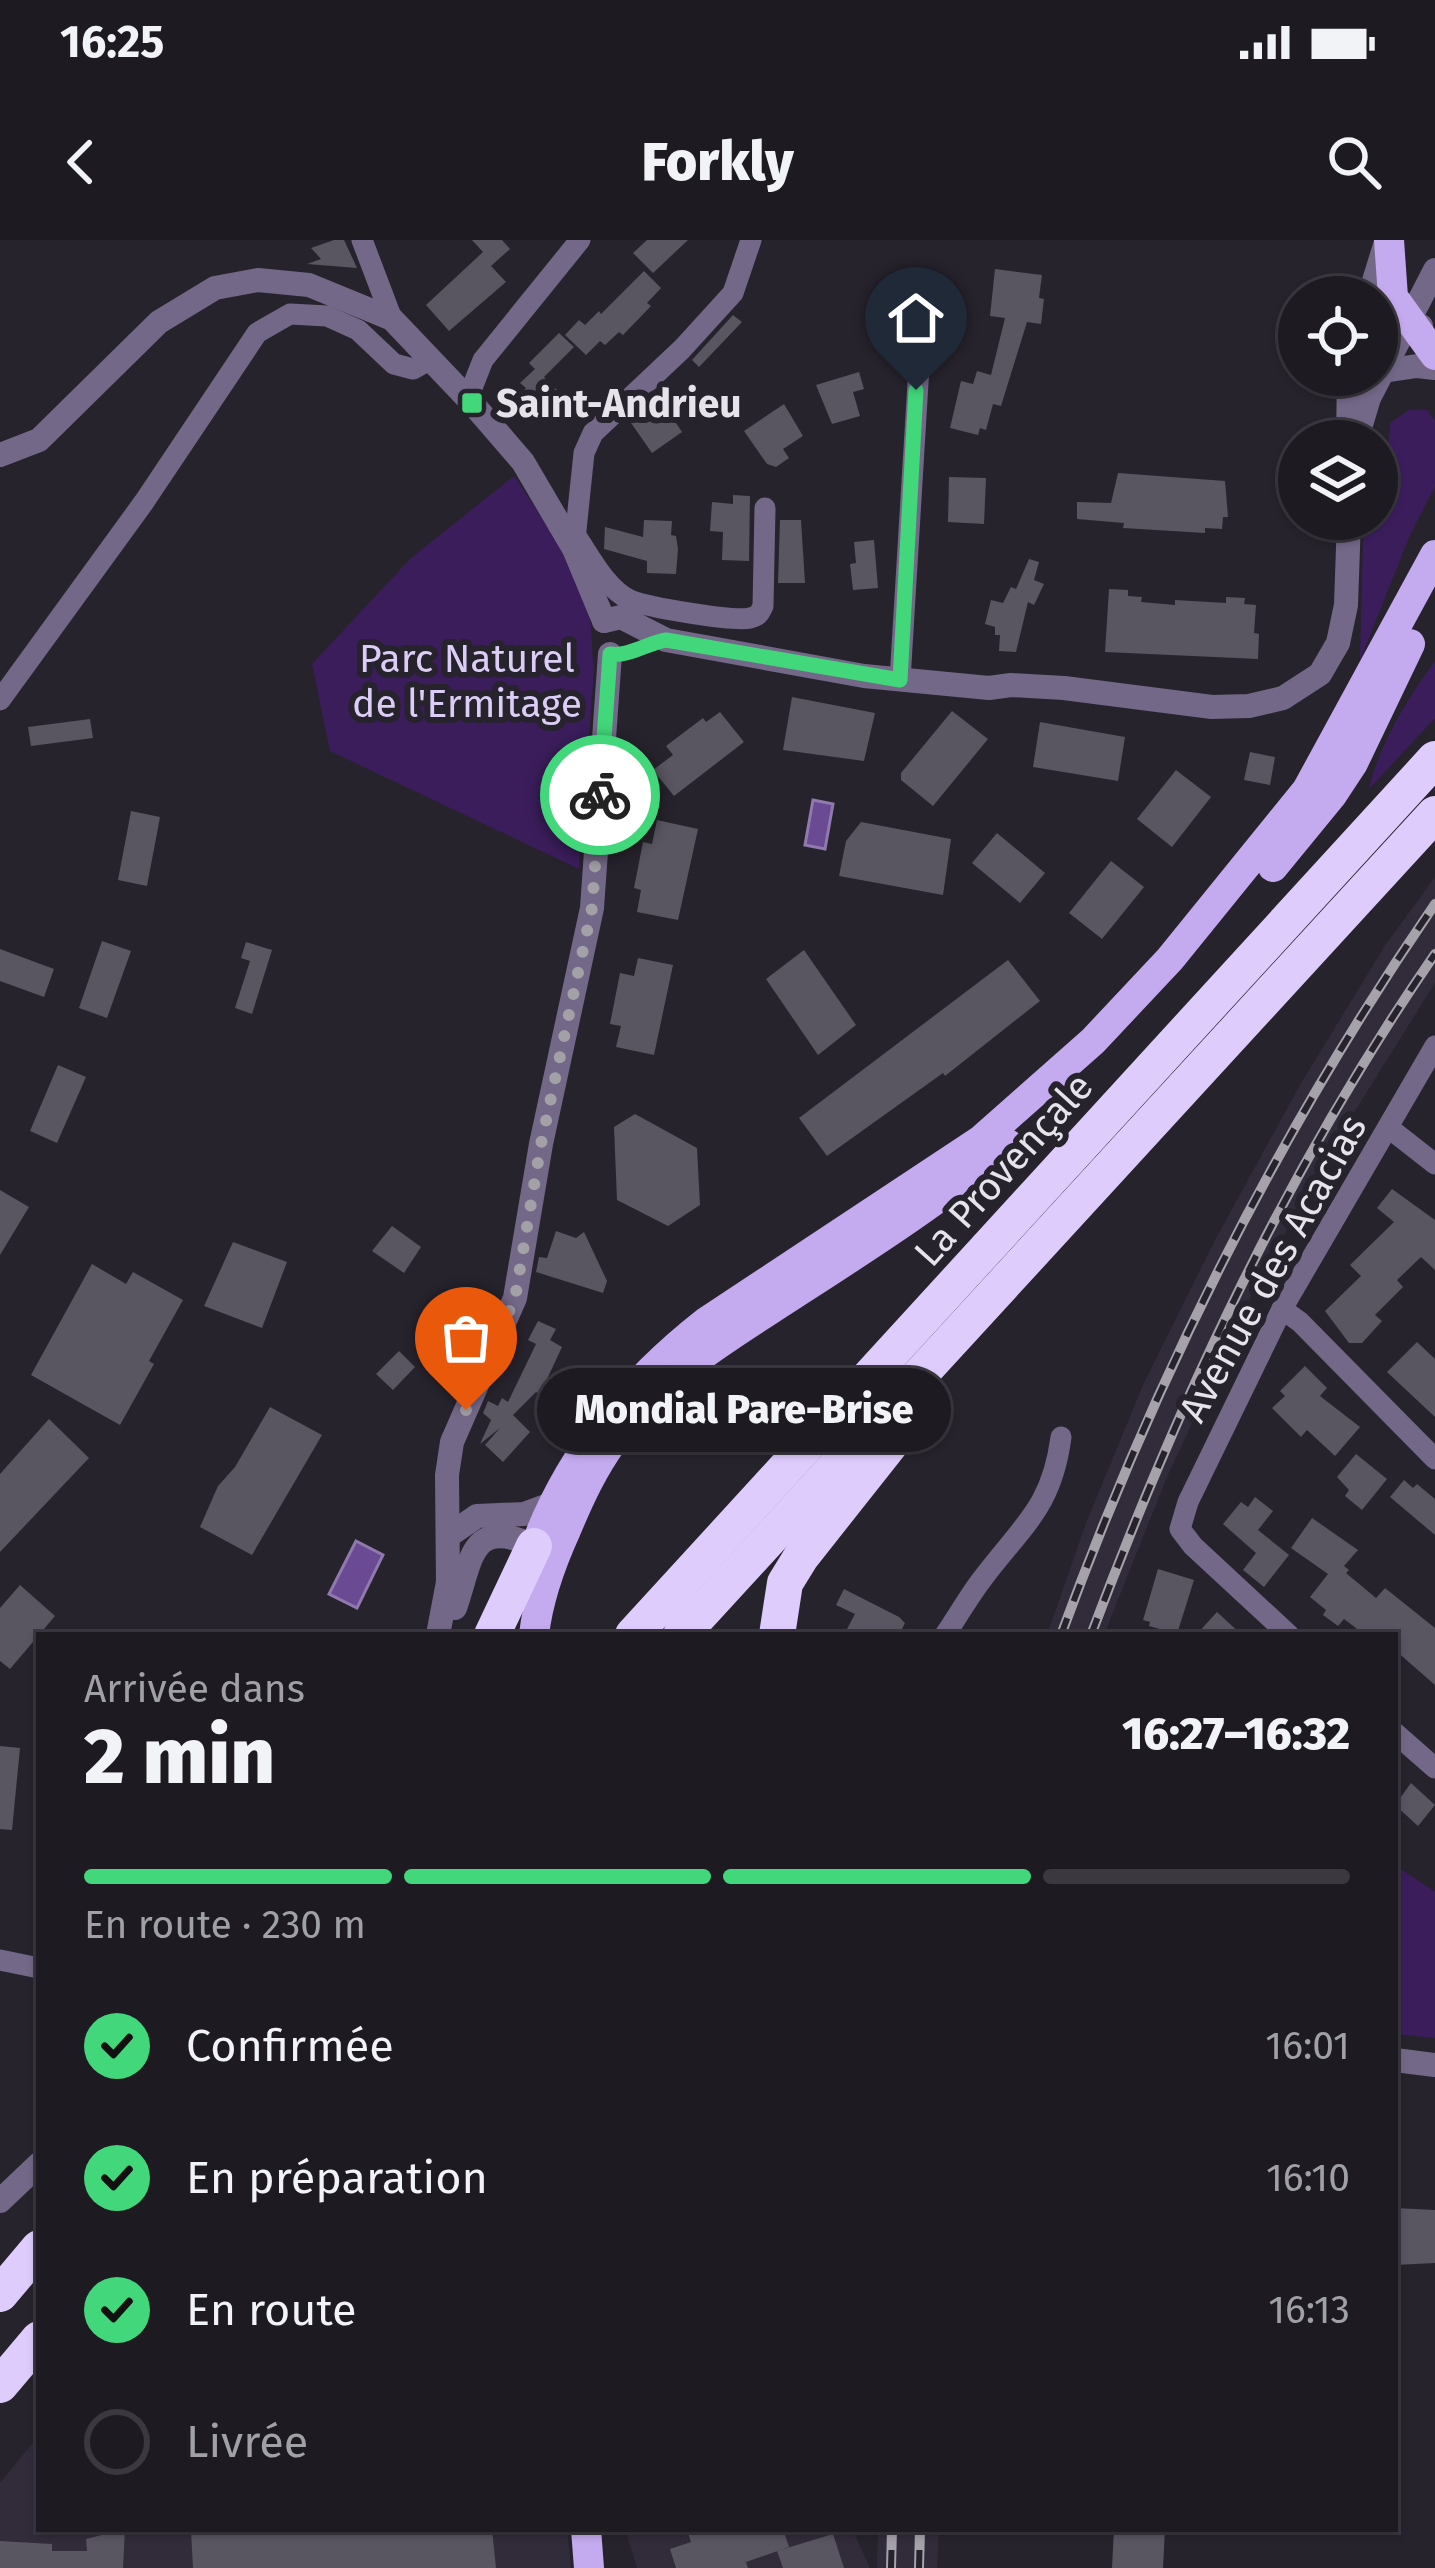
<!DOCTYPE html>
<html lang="fr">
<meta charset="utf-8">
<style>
:root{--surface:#1d1a22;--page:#25232a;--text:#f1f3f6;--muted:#a0a1a5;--line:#3b3840;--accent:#42d77b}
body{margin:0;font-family:"Fira Sans",sans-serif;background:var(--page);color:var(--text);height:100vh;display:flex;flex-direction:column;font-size:45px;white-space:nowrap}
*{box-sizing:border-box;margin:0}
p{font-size:39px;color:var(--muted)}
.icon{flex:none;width:66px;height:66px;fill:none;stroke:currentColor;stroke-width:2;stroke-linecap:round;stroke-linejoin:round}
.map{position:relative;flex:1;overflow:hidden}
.sheet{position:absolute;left:36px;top:1392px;width:1362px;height:900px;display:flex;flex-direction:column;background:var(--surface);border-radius:0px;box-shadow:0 3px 9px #0004,0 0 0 3px var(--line)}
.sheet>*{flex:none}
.controls{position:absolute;left:1278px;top:36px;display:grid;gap:24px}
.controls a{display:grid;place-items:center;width:120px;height:120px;border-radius:50%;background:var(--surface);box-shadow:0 3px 9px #0004,0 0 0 3px var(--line);font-size:60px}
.pin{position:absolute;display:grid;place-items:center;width:102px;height:102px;color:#fff;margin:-123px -51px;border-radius:50% 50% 50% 0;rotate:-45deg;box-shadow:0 0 12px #0007}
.pin .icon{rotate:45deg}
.courier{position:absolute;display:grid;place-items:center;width:120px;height:120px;margin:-60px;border:9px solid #42d77b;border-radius:50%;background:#fff;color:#222;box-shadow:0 3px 15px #0007}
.bubble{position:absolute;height:84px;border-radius:42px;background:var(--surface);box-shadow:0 3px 9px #0004,0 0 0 3px var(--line);font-size:39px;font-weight:800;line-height:84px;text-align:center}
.head em{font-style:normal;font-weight:800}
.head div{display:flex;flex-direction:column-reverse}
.head{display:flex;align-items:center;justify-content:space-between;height:204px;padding:0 48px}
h1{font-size:78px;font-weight:800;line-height:90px}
.bar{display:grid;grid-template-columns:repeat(4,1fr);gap:18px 12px;align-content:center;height:144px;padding:0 48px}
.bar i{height:15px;border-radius:9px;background:var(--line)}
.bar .selected{background:var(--accent)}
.bar p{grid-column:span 4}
ol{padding:0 48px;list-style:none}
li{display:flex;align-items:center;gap:36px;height:132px}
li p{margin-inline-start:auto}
li .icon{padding:12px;border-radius:50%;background:var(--accent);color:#111;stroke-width:4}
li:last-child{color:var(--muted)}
li i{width:66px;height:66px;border:6px solid var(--line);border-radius:50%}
.status{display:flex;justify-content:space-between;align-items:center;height:84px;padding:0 60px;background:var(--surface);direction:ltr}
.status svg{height:33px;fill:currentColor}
header{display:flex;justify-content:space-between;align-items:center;height:156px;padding:0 48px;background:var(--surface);font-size:54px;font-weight:800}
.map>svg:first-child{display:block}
.built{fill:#312b3a}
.green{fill:#3b1d5c}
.water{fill:#6a4b93;stroke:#8f79ad;stroke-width:3}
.building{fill:#595561}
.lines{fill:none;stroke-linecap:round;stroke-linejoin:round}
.minor{stroke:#746888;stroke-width:21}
.tertiary{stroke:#746888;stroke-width:24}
.primary{stroke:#c4aaee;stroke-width:30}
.motorway{stroke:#deccfd;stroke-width:36}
.rail-casing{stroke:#a5a2aa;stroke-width:10}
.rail{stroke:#27232d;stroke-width:6;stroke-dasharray:18;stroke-linecap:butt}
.done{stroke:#a3a0a8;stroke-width:12;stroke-dasharray:0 21.6}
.route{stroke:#42d77b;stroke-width:15}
.poi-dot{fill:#42d77b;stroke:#27232d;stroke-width:4.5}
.labels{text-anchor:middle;stroke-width:12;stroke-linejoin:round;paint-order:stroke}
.poi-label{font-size:39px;font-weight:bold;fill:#e6e3ea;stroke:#27232d;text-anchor:start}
.park-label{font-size:39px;fill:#dccdf6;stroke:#27232d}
.street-label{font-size:39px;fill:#e6e3ea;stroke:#27232d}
</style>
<div class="status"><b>16:25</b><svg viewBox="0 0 49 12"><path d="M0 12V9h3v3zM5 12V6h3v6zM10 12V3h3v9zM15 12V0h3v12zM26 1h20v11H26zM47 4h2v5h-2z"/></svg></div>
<header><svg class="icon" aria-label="back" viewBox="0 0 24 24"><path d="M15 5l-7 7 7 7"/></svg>Forkly<svg class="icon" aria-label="search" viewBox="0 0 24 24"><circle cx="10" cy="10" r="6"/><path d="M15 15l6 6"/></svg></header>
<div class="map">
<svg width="1435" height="2328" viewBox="0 0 1435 2328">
<rect width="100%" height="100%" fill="#27232d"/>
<!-- built -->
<g class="built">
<path d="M1435,637V743L1320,927L1246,1067L1167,1237L1104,1395H1047L1086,1283L1143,1145L1215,1000L1300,845L1386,704Z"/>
<path d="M39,2195V2289H567L571,2328H0V2243Z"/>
<path d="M625,2289H852L870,2328H637Z"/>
<path d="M878,2289H939L937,2328H877Z"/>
</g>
<!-- green -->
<g class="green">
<path d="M1409,170H1427L1435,181V246L1410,295L1360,420L1363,298L1368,279H1377C1377,241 1389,218 1390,183Z"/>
<path d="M514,236C543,279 573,322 588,372C593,387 591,411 594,429L579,629L330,511L312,424L411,318Z"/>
<path d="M1435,421V478L1369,549C1379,504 1408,458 1435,421Z"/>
<path d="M1395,1625L1435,1652V1798L1395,1794Z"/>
</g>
<!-- water -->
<g class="water">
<path d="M813,560L833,564L825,609L805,605Z"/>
<path d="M356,1301L383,1315L357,1368L329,1354Z"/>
</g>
<!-- building -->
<g class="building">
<path d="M334,0H344L357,28L307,24L321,19L311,8Z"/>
<path d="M472,0H502L510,9L491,26L506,42L449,91L426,65L483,12Z"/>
<path d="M647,0H688L653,33L633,13Z"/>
<path d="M995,29L1042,35L1039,58L1044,59L1041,84L1027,82L1001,166L993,164L986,190L980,188L978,195L950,188L961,141L973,144L977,131L991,135L1005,78L990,76Z"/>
<path d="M644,31L661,48L647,63L651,66L623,95L619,92L605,105L600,101L586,115L565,95L579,80L585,85L599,71L601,74Z"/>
<path d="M733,75L742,82L699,127L692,120Z"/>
<path d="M559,93L574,107L544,137L557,150L532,183L511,163L526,148L520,143L535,129L529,123Z"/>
<path d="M859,132L864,149L853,152L860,176L832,184L816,145Z"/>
<path d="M664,147L683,174L674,180L682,192L652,213L629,180Z"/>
<path d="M784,164L803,196L783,209L789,218L776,227L767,224L744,191Z"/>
<path d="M1118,233L1225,241L1228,277H1223L1222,289L1205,288V293L1123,288L1124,283L1077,279V262L1111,263Z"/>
<path d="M949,237L986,238L984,284L948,282Z"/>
<path d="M733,255L750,256L749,321L722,320L723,292L710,291L712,262L733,264Z"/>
<path d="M644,280L672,281L671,295L676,296L678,309L676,334L647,333V321L604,309L605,287L643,297Z"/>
<path d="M780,280H801L805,343H778Z"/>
<path d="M874,300L878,348L853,350L850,324L856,323L854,302Z"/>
<path d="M1029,319L1039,322L1034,340L1044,344L1034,365L1028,362L1016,412L999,411L1000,395H995V387L985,384L991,360L1003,363L1011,347L1016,349Z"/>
<path d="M1109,349L1128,350V356L1142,357L1141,362L1175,365V360L1226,363V357L1245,358L1244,364L1256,365L1254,393L1259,394L1258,419L1105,412Z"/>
<path d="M792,457L875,473L864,521L783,510Z"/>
<path d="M952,471L988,499L933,566L901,540V533Z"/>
<path d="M720,472L744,502L674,556L653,530L673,515L666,506L703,478L706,482Z"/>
<path d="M90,479L93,498L31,506L28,487Z"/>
<path d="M1040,482L1125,497L1118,541L1033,527Z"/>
<path d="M1250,512L1275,517L1270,545L1244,540Z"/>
<path d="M1176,530L1211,557L1172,607L1137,579Z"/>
<path d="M131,571L160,577L147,646L118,640Z"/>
<path d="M657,580L698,589L678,680L637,672L641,650L634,648L643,602L652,604Z"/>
<path d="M861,582L951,599L943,655L839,636L846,601Z"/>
<path d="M997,593L1045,633L1020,663L972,623Z"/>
<path d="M1111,621L1144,647L1102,699L1069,673Z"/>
<path d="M102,701L131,711L107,778L79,768Z"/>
<path d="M246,702L272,710L252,774L235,768L250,721L241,718Z"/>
<path d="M0,709L54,729L44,757L0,741Z"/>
<path d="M804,710L856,785L818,815L766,739Z"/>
<path d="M638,718L673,725L654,815L616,807L621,786L610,784L620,733L634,736Z"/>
<path d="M1008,720L1040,761L945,836L943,833L827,916L799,878Z"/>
<path d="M58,825L86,837L57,903L30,891Z"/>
<path d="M635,874L697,908L700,965L668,986L617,960L614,887Z"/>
<path d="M1392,949L1435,980V1030L1421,1017L1397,1040L1403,1047L1375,1075L1382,1081L1362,1103H1349L1325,1071L1361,1036L1350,1025L1394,982L1377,968Z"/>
<path d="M0,950L29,967L0,1015Z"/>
<path d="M392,986L421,1007L404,1033L372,1011Z"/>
<path d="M556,991L576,998L584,992L607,1041L603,1053L536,1032L539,1017L547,1018Z"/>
<path d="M233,1002L287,1022L262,1088L204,1066Z"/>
<path d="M92,1024L126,1044L133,1032L183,1060L149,1121L154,1124L120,1185L31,1135Z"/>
<path d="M538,1081L556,1089L550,1100L562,1107L540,1154L536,1152L513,1175L530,1192L503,1222L485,1205L500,1188L480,1204L491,1180L483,1173L488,1161L498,1166L502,1158L508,1162L536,1104L528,1100Z"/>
<path d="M1417,1102L1435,1119V1177L1387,1132Z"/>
<path d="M399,1111L415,1127L393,1150L376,1134Z"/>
<path d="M1305,1126L1327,1148L1320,1156L1360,1187L1335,1216L1307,1190L1301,1197L1272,1168L1285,1156L1280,1151Z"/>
<path d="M270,1167L322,1195L252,1315L200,1287L218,1246L235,1227Z"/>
<path d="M49,1179L89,1218L0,1312V1234Z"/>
<path d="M1356,1214L1387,1239L1362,1270L1345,1256L1349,1250L1337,1237Z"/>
<path d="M1404,1240L1413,1248L1417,1244L1435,1259V1295L1390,1257Z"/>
<path d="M1255,1257L1273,1271L1258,1290L1289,1315L1264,1347L1243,1330L1256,1313L1223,1284L1241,1262L1248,1267Z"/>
<path d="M1312,1278L1358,1310L1344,1326L1349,1330L1346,1333L1376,1358L1385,1348L1435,1388V1445L1395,1410V1395H1365L1344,1379L1338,1386L1323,1375L1326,1370L1310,1357L1328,1334L1291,1308Z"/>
<path d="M1158,1329L1194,1340L1177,1394L1149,1386L1150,1382L1143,1380Z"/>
<path d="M20,1345L55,1376L10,1429L0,1421V1368Z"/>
<path d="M844,1349L899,1377L905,1383L899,1395H858L847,1389L855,1374L836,1365Z"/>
<path d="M1217,1372L1242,1395H1196Z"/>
<path d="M0,1506L20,1508L12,1590L0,1589Z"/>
<path d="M1411,1543L1435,1565L1418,1586L1395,1565Z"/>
<path d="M1395,1968L1435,1970V2023L1395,2025Z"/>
<path d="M125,2289L123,2328H0V2301L52,2304V2311H87L86,2299Z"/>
<path d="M492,2289L496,2328H193L191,2290Z"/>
<path d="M687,2289H783L789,2307L746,2322L748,2328H676L670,2309L691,2302Z"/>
<path d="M1114,2289H1165L1163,2328H1112Z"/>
<path d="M833,2294L844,2328H783L777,2311Z"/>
</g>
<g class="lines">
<!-- minor -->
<g class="minor">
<path d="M362,0L392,79"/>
<path d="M468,158L483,120L580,0"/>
<path d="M576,296C590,316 606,349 630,360C646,367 734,382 750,378C760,375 759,374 763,366L765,268"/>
<path d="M574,309L584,213L593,193L682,109L733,53L751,0"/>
<path d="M900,440L920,110"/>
<path d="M0,460L144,262L257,93L290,74L327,76L358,90L394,124L413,129L429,120"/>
<path d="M1389,888L1435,924"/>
<path d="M1282,1069L1300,1082L1435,1219"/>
<path d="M945,1395C958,1376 969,1356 983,1338C1023,1285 1052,1267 1061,1197"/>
<path d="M1289,1395L1193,1306L1180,1289L1188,1262L1282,1069L1435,806"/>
<path d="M1395,1493L1435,1528"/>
<path d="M0,1720L39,1728"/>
</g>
<!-- tertiary -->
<g class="tertiary">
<path d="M1369,57L1386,2"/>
<path d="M1377,85L1392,81L1421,86"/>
<path d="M1377,126L1383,131L1417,126L1435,128"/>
<path d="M1348,201L1349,135"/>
<path d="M1356,201L1369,158L1435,30"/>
<path d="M0,215L39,200L159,82L215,48L258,40L309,45L392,79L472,163L523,222L574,309L604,381"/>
<path d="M604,381L621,377L666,400L864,436L989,448L1011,445L1064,448L1212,467L1249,466L1283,458L1320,434L1338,403L1346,365L1349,279"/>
<path d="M448,1296L477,1276L524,1274L554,1263"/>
<path d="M455,1368C472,1320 470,1276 534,1306"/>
<path d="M438,1395L448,1342L447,1235L452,1202L515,1058L541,904L592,668L610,414"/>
<path d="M1395,1820L1435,1825"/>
<path d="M0,1961L39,1924"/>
</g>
<!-- primary -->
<g class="primary">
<path d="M1389,0L1393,57L1435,115"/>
<path d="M1273,627L1332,555L1353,523L1410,404"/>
<path d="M528,1328C560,1226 623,1147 706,1082L981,900L1093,801L1170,719L1307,550L1435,315"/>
<path d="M534,1395C538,1359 551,1323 566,1290C579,1259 593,1228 613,1201C657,1140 720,1102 782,1062C859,1012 937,963 1008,904"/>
<path d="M586,2289L589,2328"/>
</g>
<!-- motorway -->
<g class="motorway">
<path d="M492,1395L534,1306"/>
<path d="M633,1395L1435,519"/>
<path d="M681,1395L1435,574"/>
<path d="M777,1395L785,1343L801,1317L922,1164"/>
<path d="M0,2054L39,2008"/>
<path d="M0,2145L39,2099"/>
</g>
<!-- rail casing -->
<g class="rail-casing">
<g id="rail">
<path d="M1061,1395C1156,1136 1278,892 1435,664"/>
<path d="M1091,1395C1181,1156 1289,925 1435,714"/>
<path d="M891,2328L892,2289"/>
<path d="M919,2328L920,2289"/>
</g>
</g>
<!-- rail -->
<use href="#rail" class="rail"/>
</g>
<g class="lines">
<!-- done -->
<path class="done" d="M466,1170L515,1058L541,904L592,668L600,555"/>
<!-- route -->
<path class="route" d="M600,555L610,414C628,417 648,403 666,400L900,440L916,150"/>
</g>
<!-- markers -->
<rect class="poi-dot" x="460" y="151" width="24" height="24" rx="6"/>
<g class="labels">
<!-- poi labels -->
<g class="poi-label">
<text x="496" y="177">Saint-Andrieu</text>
</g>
<!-- park labels -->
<g class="park-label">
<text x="467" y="432">Parc Naturel<tspan x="467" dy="45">de l'Ermitage</tspan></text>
</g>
<!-- street labels -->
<g class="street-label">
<text transform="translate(1003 929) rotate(-48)" y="14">La Provençale</text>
<text transform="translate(1272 1028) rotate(-61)" y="14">Avenue des Acacias</text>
</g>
</g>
</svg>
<div class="controls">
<a><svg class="icon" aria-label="locate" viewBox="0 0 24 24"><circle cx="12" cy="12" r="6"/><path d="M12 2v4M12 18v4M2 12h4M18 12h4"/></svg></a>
<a><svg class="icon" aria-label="layers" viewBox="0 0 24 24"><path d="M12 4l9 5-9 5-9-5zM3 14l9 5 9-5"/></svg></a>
</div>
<div class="pin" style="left:466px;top:1170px;background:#ea580c"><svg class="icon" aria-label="bag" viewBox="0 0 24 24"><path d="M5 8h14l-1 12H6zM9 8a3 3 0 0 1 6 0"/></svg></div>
<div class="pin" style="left:916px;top:150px;background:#1f2937"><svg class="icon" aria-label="home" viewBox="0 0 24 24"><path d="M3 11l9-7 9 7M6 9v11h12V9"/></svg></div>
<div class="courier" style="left:600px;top:555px"><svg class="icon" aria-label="bike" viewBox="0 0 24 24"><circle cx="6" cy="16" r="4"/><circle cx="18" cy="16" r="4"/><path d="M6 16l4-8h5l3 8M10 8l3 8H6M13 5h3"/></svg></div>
<div class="bubble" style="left:537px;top:1128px;width:414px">Mondial Pare-Brise</div>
<section class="sheet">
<div class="head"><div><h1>2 min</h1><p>Arrivée dans</p></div><em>16:27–16:32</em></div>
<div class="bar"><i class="selected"></i><i class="selected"></i><i class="selected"></i><i></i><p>En route · 230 m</p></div>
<ol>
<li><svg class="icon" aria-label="check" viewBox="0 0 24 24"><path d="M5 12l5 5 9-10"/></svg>Confirmée<p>16:01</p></li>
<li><svg class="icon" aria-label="check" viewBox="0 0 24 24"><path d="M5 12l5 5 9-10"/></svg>En préparation<p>16:10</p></li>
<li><svg class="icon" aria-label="check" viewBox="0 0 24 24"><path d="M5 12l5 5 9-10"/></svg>En route<p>16:13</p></li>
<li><i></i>Livrée</li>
</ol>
</section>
</div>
